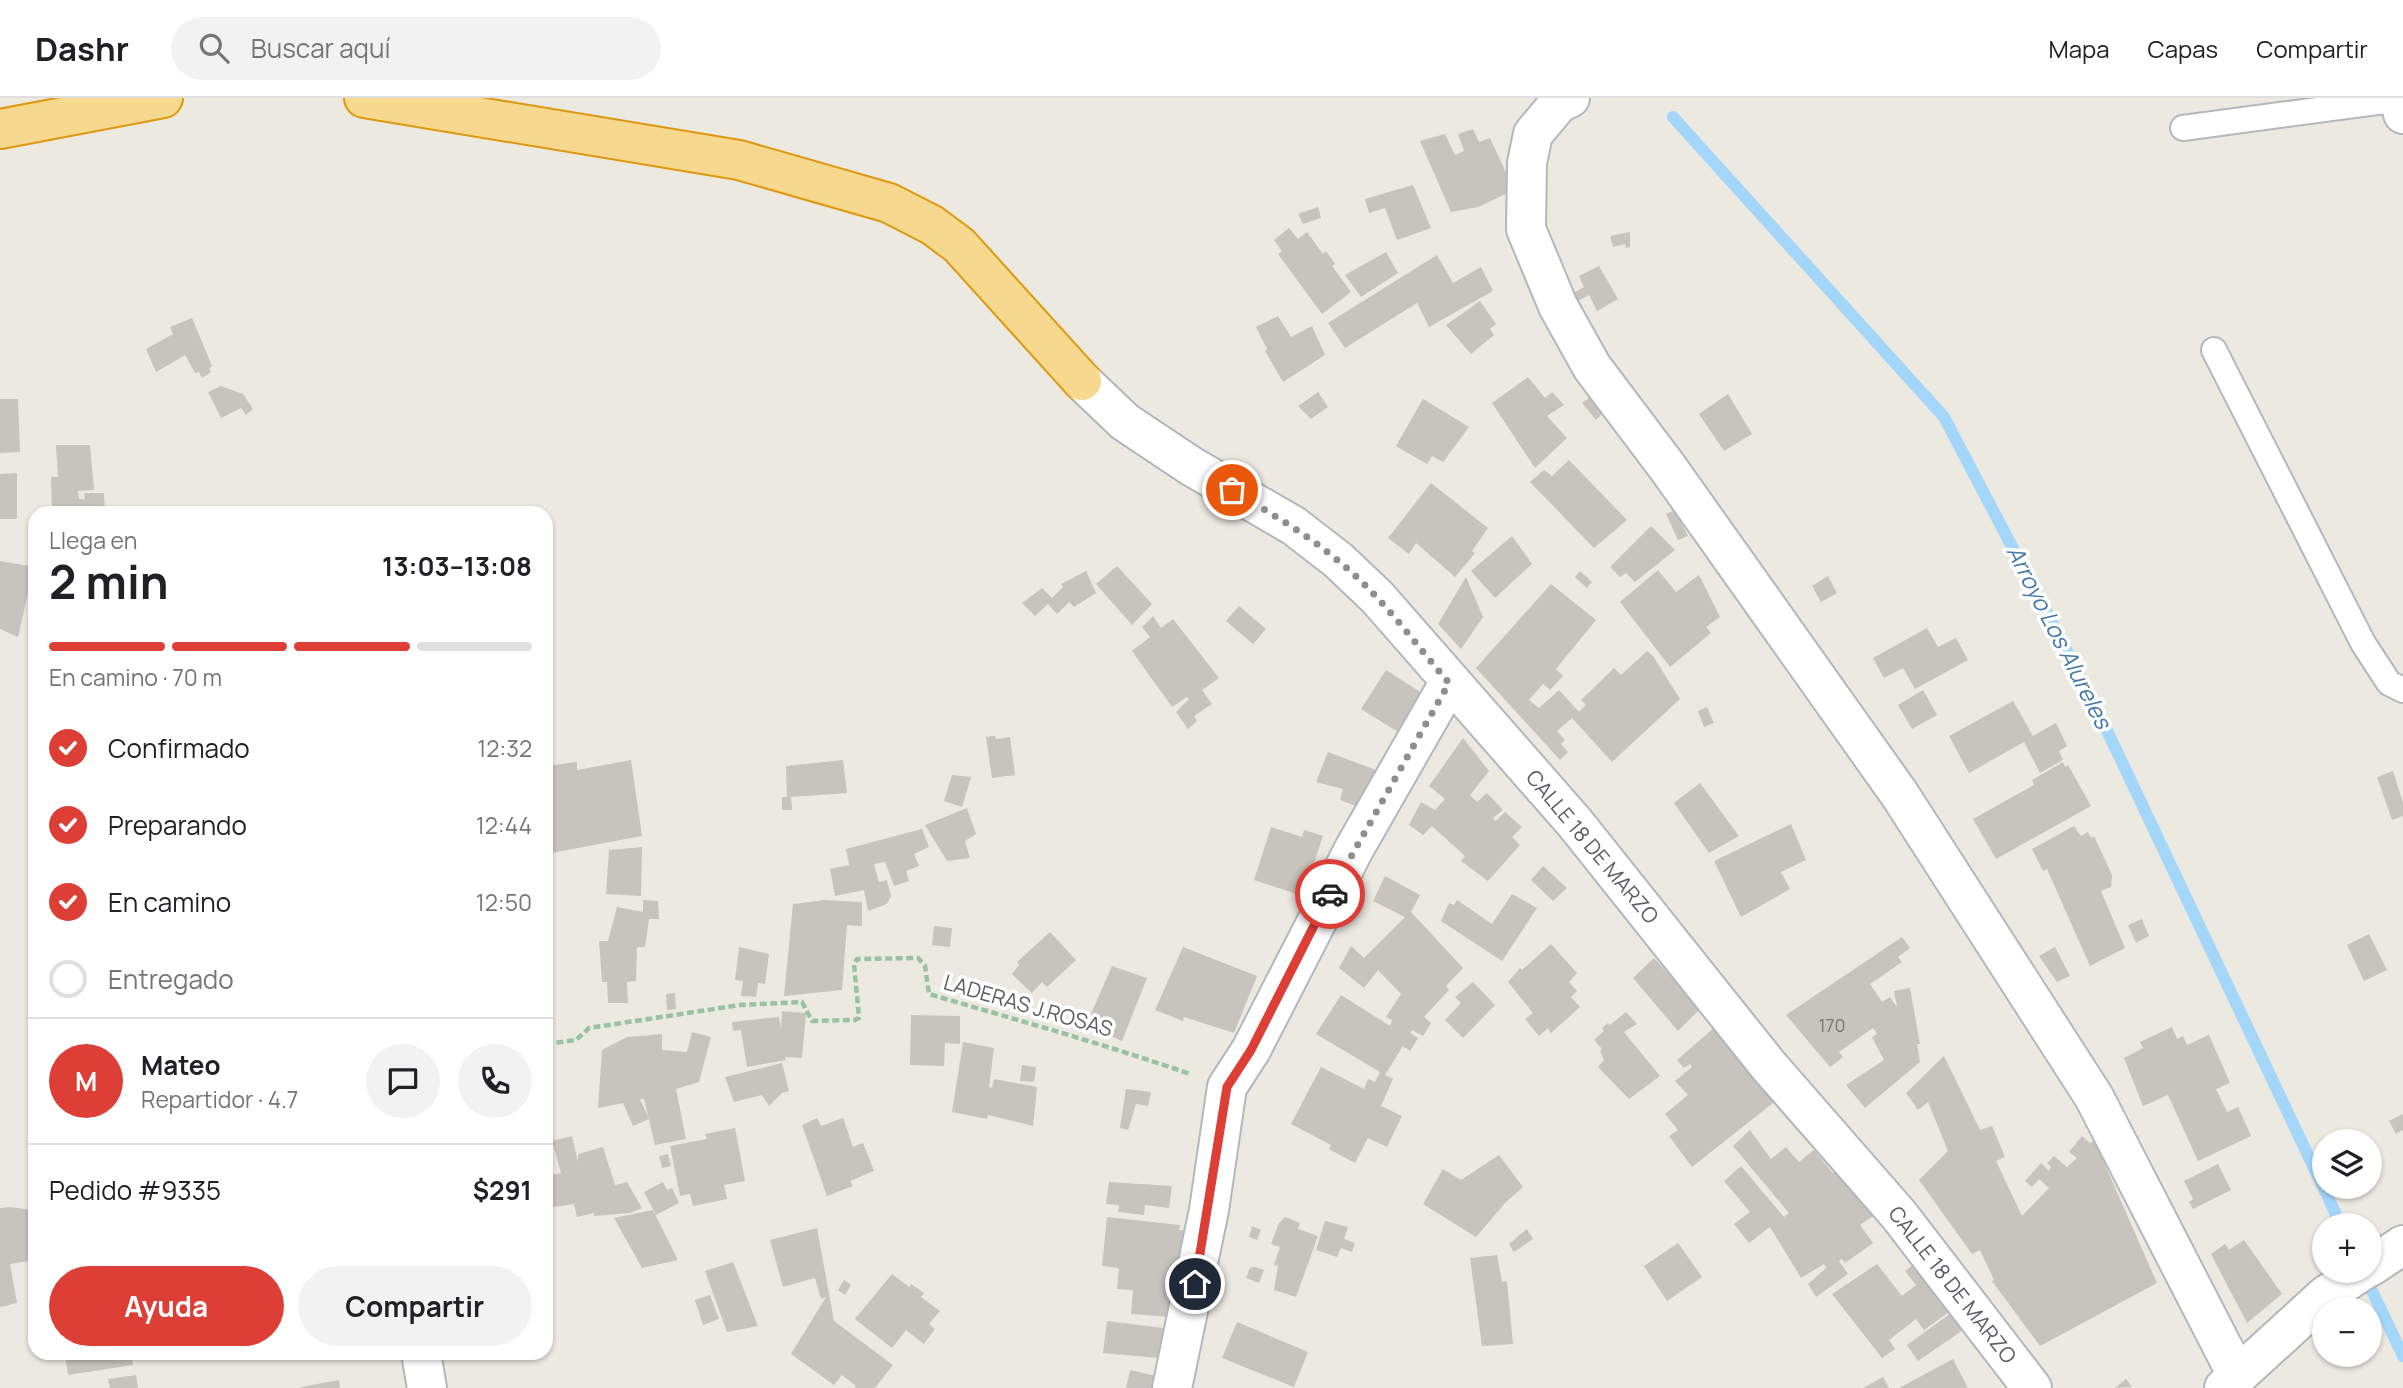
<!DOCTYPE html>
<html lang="es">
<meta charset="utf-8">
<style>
:root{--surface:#fff;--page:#f2f2f2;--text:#202124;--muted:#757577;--line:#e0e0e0;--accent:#dd3e36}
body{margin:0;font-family:Manrope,sans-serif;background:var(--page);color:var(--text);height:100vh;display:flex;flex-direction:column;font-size:26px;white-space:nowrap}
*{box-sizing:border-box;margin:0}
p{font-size:23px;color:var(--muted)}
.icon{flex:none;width:38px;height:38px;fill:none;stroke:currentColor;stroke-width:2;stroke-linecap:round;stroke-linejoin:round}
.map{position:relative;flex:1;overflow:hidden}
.sheet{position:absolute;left:28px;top:408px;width:525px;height:854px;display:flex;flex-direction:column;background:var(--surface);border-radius:21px;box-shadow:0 2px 5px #0004}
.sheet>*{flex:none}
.buttons{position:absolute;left:2312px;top:1031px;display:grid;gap:14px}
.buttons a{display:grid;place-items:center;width:70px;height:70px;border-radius:50%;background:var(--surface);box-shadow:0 2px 5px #0004;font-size:35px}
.pin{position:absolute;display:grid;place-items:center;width:60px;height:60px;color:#fff;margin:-30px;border:4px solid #fff;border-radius:50%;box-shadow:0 2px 7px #0007}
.courier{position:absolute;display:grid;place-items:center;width:70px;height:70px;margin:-35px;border:5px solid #dd3e36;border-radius:50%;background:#fff;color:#222;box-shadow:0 2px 9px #0007}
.head em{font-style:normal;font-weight:700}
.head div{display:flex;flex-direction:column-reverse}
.head{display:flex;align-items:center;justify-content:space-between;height:119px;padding:0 21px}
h1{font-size:46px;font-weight:700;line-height:52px}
.bar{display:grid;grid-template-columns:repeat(4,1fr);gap:10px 7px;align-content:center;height:84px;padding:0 21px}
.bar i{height:9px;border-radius:5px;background:var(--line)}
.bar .current{background:var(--accent)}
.bar p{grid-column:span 4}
.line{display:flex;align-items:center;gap:18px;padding:0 21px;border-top:2px solid var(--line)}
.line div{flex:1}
.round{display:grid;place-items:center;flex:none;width:74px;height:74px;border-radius:37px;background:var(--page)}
ol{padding:0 21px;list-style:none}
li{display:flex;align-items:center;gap:21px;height:77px}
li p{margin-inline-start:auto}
li .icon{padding:7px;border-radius:50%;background:var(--accent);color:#fff;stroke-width:4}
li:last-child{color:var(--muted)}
li i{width:38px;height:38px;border:4px solid var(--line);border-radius:50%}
.action{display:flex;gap:14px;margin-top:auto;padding:14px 21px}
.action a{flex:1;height:80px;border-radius:42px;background:var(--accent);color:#fff;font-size:28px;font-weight:700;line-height:80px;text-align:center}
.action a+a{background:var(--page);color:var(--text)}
header{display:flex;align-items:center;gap:42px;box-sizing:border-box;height:98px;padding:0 35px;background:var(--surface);border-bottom:2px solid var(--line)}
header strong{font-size:33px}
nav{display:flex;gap:38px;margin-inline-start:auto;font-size:24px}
.search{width:490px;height:63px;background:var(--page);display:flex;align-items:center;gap:18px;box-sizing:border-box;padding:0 24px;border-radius:38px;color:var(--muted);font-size:26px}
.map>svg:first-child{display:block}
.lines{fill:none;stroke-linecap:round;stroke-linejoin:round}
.stream{stroke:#a4d6f9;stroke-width:12}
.building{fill:#c7c4be}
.lane-casing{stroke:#b4b7bb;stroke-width:28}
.street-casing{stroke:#b4b7bb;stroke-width:42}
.secondary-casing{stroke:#b3b6bb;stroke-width:42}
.highway-casing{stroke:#df980e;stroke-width:42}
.path{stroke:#99c2a3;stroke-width:4.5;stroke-dasharray:7 3.5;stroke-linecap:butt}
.lane{stroke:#fff;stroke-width:24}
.street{stroke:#fff;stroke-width:38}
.secondary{stroke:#fff;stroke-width:38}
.highway{stroke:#f6d98e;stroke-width:38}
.done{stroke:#8d8e8e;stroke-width:7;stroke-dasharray:0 12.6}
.route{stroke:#dd3e36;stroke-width:9}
.labels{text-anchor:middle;stroke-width:7;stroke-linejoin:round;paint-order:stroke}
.number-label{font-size:18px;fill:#757778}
.street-label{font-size:21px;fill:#5a5d61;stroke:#fff}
.water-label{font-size:23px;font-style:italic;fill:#4378a9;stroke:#fff}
</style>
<header>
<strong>Dashr</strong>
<div class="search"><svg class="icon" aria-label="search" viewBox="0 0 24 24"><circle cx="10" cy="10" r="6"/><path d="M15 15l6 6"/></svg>Buscar aquí</div>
<nav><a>Mapa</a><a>Capas</a><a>Compartir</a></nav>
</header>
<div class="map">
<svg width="2403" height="1290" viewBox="0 0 2403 1290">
<rect width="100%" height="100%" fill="#ece9e1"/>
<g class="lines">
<!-- stream -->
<g class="stream">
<path d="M1673,19L1944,319L2094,605L2341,1127"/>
<path d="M2364,1176L2403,1258"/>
</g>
</g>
<!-- building -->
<g class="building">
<path d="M1473,31L1479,44L1490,40L1514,92L1478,109L1451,114L1420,43L1445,36L1455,57L1464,53L1458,36Z"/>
<path d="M1413,87L1431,130L1397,142L1385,110L1369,115L1365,101Z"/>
<path d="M1318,109L1321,120L1303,126L1298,116Z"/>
<path d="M1289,130L1298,141L1307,134L1323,156L1326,153L1335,166L1332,168L1351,194L1322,216L1278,156L1282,153L1274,142Z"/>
<path d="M1630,134V149L1626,150L1625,146L1613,149L1610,138Z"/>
<path d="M1386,154L1398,175L1361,199L1345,177Z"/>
<path d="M1437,157L1453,185L1481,169L1493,193L1429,229L1417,205L1345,250L1328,225Z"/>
<path d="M1599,168L1618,201L1597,213L1589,197L1576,204L1572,196L1584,189L1579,178Z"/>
<path d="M1480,203L1496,226L1490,231L1494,237L1471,256L1446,227Z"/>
<path d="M1278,218L1291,239L1312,228L1325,257L1283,284L1265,253L1267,251L1256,229Z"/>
<path d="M192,220L212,268L209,270L211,274L202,280L199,274L195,275L185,257L156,274L146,251L173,236L170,229Z"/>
<path d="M1528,279L1545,300L1552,294L1564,307L1547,318L1567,340L1535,370L1492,305Z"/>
<path d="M221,288L243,296L253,311L246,317L241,310L221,320L208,294Z"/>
<path d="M1318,294L1328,309L1311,321L1298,308Z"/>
<path d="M1728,296L1752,336L1724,353L1699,316Z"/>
<path d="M1592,298L1605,313L1596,322L1582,305Z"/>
<path d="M0,301H18L20,354L0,355Z"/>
<path d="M1423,301L1469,329L1443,364L1432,358L1427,366L1396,348Z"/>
<path d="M56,347H90L94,392L78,393L79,401H85L84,395H104L105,415H52L51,379H58Z"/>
<path d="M1569,362L1627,422L1594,450L1530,384L1544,372L1552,378Z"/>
<path d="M17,375V421H0V376Z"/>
<path d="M1431,385L1488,430L1472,453L1475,455L1455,479L1416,445L1409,456L1388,440Z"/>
<path d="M1675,412L1688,438L1678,442L1666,416Z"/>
<path d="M1651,428L1675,452L1635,484L1626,475L1620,479L1610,469Z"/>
<path d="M1512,438L1532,466L1495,500L1471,473Z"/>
<path d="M0,463L34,469L18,539L0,531Z"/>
<path d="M1117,468L1152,506L1132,527L1096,486Z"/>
<path d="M1658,472L1676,494L1699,477L1720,519L1706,529L1711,535L1670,569L1620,504Z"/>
<path d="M1086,473L1096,495L1074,509L1069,504L1057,516L1048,506L1035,518L1022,505L1042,490L1052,500L1063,489L1061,486Z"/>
<path d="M1580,473L1592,484L1587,490L1575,479Z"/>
<path d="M1828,478L1837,495L1821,504L1812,488Z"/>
<path d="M1466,479L1483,519L1461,551L1438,526Z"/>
<path d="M1551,486L1596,522L1556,571L1563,578L1550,592L1543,586L1529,602L1539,610L1559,592L1579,614L1586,607L1581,602L1614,570L1621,577L1647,553L1653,558L1680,601L1612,664L1572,620L1557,633L1565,642L1561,646L1568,654L1560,662L1476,570Z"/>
<path d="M1239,508L1266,531L1253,546L1226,523Z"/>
<path d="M1153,518L1161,530L1173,521L1219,580L1202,592L1212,606L1194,618L1197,623L1188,631L1176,614L1189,601L1187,599L1172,609L1132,553L1150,539L1142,529Z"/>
<path d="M1927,530L1938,549L1956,540L1968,562L1915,591L1903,570L1884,580L1873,560Z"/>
<path d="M1386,572L1422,595L1398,634L1361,611Z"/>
<path d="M1923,592L1937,617L1912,631L1898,607Z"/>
<path d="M2013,603L2033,638L2056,625L2067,648L2059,653L2063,662L2040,675L2024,644L1969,675L1949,638Z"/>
<path d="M1707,609L1714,625L1704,629L1698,613Z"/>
<path d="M995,638L996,641L1010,639L1015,677L992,680L986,639Z"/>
<path d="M1463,640L1489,673L1470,697L1477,704L1487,695L1503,712L1493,720L1496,723L1505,714L1522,729L1512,739L1520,747L1488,783L1461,763L1465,758L1432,728L1423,737L1409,727L1421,704L1435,712L1445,701L1429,688Z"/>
<path d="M1328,654L1376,672L1356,708L1340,702L1343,691L1316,684Z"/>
<path d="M631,662L642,738L546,756V668L577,664V672Z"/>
<path d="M843,662L847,695L791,699L792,712H782V699H787L786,668Z"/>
<path d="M2063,664L2065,669L2068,667L2091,708L1996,761L1973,721L2034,687L2032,682Z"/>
<path d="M2393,673L2403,705V718L2392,722L2377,679Z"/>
<path d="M952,677L971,679L962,709L944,703Z"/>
<path d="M1700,685L1739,738L1709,755L1674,705Z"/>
<path d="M967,710L976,736L965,743L970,760L947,763L925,727Z"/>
<path d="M1791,726L1806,762L1781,774L1790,791L1741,819L1714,763Z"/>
<path d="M2074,728L2081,738L2088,734L2091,740L2094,738L2112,777L2111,789L2101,793L2125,850L2090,868L2047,771L2043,773L2032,751Z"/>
<path d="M1271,729L1302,739L1304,732L1323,738L1303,798L1254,782Z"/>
<path d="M922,731L929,749L914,756L919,768L906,773L909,783L894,788L885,764L874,766L879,784L887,782L891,798L887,806L868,813L864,792L835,798L830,771L849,767L846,751Z"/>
<path d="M642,749L641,798L606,796L609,752Z"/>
<path d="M1543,768L1567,790L1553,803L1531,782Z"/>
<path d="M1385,778L1420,797L1411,814L1463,870L1446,888L1449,892L1424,919L1431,925L1423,938L1412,932L1410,935L1418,940L1410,953L1403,948L1385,977L1393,981L1381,1008L1402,1018L1387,1049L1368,1040L1355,1065L1329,1051L1331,1047L1291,1026L1321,969L1364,991L1368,981L1375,984L1380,974L1316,936L1341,897L1390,928L1392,922L1386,919L1401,896L1378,872L1364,890L1339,870L1351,848L1364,860L1405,819L1373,803Z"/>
<path d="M1512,796L1537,810L1502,863L1441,823L1449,805L1454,807L1457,802L1492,826Z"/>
<path d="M643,802L658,803L659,821H649L645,849H637L636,883L627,884L628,905H608L607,884H602L599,843H608L617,809L643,814Z"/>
<path d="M825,802L862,804V828L847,827L842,892L784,898L793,806Z"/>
<path d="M2142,821L2149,838L2136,845L2128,827Z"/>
<path d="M934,828L952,830L950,849L932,847Z"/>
<path d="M1050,834L1076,862L1047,889L1042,884L1032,895L1012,876L1019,867L1017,864Z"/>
<path d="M2369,836L2387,872L2364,883L2347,847Z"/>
<path d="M1902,839L1910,850L1898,859L1902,864L1870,886L1882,904L1890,899L1897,909L1894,893L1910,890L1920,946H1917L1920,964L1865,1010L1846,987L1884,962L1872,939L1877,936L1873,930L1839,954L1843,959L1830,969L1786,917Z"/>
<path d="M1551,846L1577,875L1569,884L1577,893L1571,899L1580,909L1551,935L1548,930L1539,938L1525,921L1533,915L1508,884L1520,870L1522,872Z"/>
<path d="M739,849L769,856L765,886L758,885L756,899L741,898L743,883L735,882Z"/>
<path d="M1183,849L1257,878L1234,935L1184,919L1183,923L1155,912Z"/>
<path d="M2055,849L2070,878L2057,884L2039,858Z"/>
<path d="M1654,860L1700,911L1678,933L1633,880Z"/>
<path d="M1112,868L1147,880L1122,943L1086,927Z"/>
<path d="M1473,884L1495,907L1463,940L1445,922L1461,905L1455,899Z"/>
<path d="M675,895L676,911L667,912L666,896Z"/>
<path d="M782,913L806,915L802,960L785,959L786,962L747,969L741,932L733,933L732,924L779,919L781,932Z"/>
<path d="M1626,914L1637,926L1624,934L1660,978L1629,1001L1598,969L1604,962L1600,953L1602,951L1594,942L1604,933L1602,930L1608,925L1610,927Z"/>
<path d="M911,917L960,918V946L945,945L944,968L910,967Z"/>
<path d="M1715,929L1778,1001L1692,1069L1669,1038L1678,1032L1665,1016L1688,997L1675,983L1692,969L1690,966L1684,970L1677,962Z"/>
<path d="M2172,929L2177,941L2183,938L2187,947L2209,937L2230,985L2216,991L2227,1014L2238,1009L2251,1038L2198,1063L2168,997L2143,1008L2124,960L2143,950L2140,944Z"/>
<path d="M692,934L711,939L699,984L676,991L686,1041L655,1047L644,1001H640L649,1021L633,1028L623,1005L598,1010L602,952L627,939L662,936V952L687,954Z"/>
<path d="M963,944L994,950L989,989L992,990L994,981L1037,989L1033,1028L988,1017L987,1021L952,1014Z"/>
<path d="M1944,958L1980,1032L1992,1028L2005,1059L1996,1063L2022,1118L2049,1090L2039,1081L2032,1089L2025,1083L2041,1065L2049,1073L2051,1069L2047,1065L2054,1058L2067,1069L2077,1060L2069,1054L2082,1038L2090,1045L2094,1042L2157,1185L2040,1248L1992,1183L1994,1182L1980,1152L1972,1156L1919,1082L1948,1053L1928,1004L1918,1012L1906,995Z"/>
<path d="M782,965L789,993L782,995L769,1008L762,997L734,1004L725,979Z"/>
<path d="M1022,967L1036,969L1034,984L1020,983Z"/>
<path d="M1126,991L1151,994L1148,1008L1136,1006L1128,1032L1120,1030Z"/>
<path d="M2403,1016V1032L2396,1036L2389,1023Z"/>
<path d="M817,1020L821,1028L843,1020L853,1049L863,1045L874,1073L850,1083L853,1088L827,1098L802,1027Z"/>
<path d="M735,1030L745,1083L724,1087L727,1101L693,1108L690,1096L680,1098L670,1048L707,1041L705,1036Z"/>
<path d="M1750,1032L1771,1061L1786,1049L1799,1064L1814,1052L1833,1075L1838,1071L1875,1117L1860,1127L1873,1145L1845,1165L1842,1161L1839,1163L1848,1176L1816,1199L1808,1186L1826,1170L1824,1166L1801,1180L1770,1129L1749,1145L1734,1126L1750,1114L1724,1083L1741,1068L1784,1119L1789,1115L1733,1048Z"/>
<path d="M572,1038L578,1064V1056L603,1049L615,1087L627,1084L642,1110L630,1115L594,1118V1115L577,1119L574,1106L547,1110L546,1078L561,1075L552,1043Z"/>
<path d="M668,1056L671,1068L662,1070L659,1058Z"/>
<path d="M1499,1057L1523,1089L1506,1104L1476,1139L1423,1106L1443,1071L1461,1082Z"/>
<path d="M2218,1066L2231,1092L2193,1111L2189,1104L2193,1101L2184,1083Z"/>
<path d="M663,1084L667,1092L672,1090L679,1105L656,1117L644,1094Z"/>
<path d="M1109,1084L1172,1088L1169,1110L1145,1107L1144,1117L1118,1114L1119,1107L1106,1106Z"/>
<path d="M9,1109L31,1112V1116H35V1162L10,1166L17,1205L0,1209V1110Z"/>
<path d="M653,1112L678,1162L642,1170L614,1120Z"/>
<path d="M1107,1119L1180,1127L1179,1132L1187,1133L1172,1219L1131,1216L1133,1192L1117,1191L1119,1170L1102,1168Z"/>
<path d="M1285,1119L1300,1125L1298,1131L1318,1138L1296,1199L1274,1192L1278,1168L1274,1167L1280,1149L1271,1146L1279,1125Z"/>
<path d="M1325,1123L1348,1129L1344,1141L1355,1145L1352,1154L1341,1150L1337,1159L1316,1152Z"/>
<path d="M1252,1128L1261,1132L1257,1142L1249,1139Z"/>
<path d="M817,1130L834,1223L893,1267L875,1290H854L856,1288L842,1277L834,1287L791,1256L826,1199L821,1201L815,1180L783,1189L770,1142Z"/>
<path d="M1527,1131L1533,1141L1514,1154L1509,1146Z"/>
<path d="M2244,1142L2282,1196L2247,1225L2211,1156L2225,1146L2229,1152Z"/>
<path d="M1678,1145L1702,1179L1667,1203L1644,1168Z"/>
<path d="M1497,1157L1502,1184L1507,1183L1513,1246L1482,1248L1470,1160Z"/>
<path d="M733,1164L758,1228L727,1234L705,1173Z"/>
<path d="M1877,1166L1902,1198L1916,1187L1905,1173L1914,1166L1949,1214L1924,1232L1916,1221L1889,1242L1895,1251L1882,1260L1832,1196Z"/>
<path d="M1255,1169L1264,1172L1259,1185L1246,1180L1250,1170Z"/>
<path d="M892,1176L909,1189L911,1186L924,1195L921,1199L940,1213L929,1226L935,1231L924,1246L906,1232L892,1250L855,1221Z"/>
<path d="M844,1182L851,1187L845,1197L838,1192Z"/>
<path d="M710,1197L719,1221L703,1227L695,1202Z"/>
<path d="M1951,1215L1963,1232L1918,1263L1907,1247Z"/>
<path d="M1107,1223L1163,1230L1159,1260L1103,1255Z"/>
<path d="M1237,1224L1308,1254L1294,1289L1222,1260Z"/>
<path d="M65,1255H131L133,1267L68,1277Z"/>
<path d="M142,1255H171V1256L143,1260Z"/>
<path d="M1953,1261L1968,1290H1899Z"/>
<path d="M1130,1272L1160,1279L1157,1290H1126Z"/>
<path d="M136,1277L138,1290H110L108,1281Z"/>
<path d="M1883,1279L1889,1290H1863Z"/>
<path d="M2126,1281L2132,1289L2115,1290Z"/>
<path d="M339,1282L340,1290H301V1289Z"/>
</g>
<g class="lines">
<!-- lane casing -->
<g class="lane-casing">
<g id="lane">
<path d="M2183,30L2400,1"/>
<path d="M2214,252L2363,545L2389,585L2403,592"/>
</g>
</g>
<!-- street casing -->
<g class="street-casing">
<g id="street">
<path d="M1570,0L1559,5L1533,36L1527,65L1526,131L1558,208L1592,269L1668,370L1900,697L2094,999L2237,1277"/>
<path d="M421,1255L427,1290"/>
<path d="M1172,1290L1209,1112L1227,989L1251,952L1354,751L1449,585"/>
</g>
</g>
<!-- secondary casing -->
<g class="secondary-casing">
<g id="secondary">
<path d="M2399,0L2403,16"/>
<path d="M1082,283L1125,324L1191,368L1294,428L1338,462L1377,499L1575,725L1768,967L1899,1117L2032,1290"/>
<path d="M2370,1169L2403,1147"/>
<path d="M2224,1290L2326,1197L2364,1172"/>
</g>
</g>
<!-- highway casing -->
<g class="highway-casing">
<g id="highway">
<path d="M364,0L739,62L889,105L932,127L959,147L1082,283"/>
<path d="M0,31L163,0"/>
</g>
</g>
<!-- path -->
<path class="path" d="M546,946L576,942L589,930L740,907L802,904L812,923L855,922L859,920L854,866L857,861L918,860L925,868L929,896C1017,922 1104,946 1190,976"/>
<!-- lane -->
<use href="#lane" class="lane"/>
<!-- street -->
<use href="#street" class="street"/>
<!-- secondary -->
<use href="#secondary" class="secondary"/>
<!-- highway -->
<use href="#highway" class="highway"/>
</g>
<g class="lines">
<!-- done -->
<path class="done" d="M1232,392C1268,414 1304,434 1336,461C1380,496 1413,543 1449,585L1330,796"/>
<!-- route -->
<path class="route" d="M1195,1186L1227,989L1251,952L1330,796"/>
</g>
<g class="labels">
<!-- number labels -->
<g class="number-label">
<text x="1832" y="934">170</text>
</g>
<!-- street labels -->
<g class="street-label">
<text transform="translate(1592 749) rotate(50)" y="7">CALLE 18 DE MARZO</text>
<text transform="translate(1028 908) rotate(16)" y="7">LADERAS J.ROSAS</text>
<text transform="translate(1952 1187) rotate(52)" y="7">CALLE 18 DE MARZO</text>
</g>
<!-- water labels -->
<g class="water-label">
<text transform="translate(2059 539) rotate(63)" y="8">Arroyo Los Alureles</text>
</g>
</g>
</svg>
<div class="buttons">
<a><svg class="icon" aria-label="layers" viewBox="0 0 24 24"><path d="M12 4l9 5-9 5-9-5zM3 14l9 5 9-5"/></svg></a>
<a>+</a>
<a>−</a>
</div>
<div class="pin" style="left:1232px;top:392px;background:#ea580c"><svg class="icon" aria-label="bag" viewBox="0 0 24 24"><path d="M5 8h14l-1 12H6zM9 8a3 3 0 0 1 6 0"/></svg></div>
<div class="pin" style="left:1195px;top:1186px;background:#1f2937"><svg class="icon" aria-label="home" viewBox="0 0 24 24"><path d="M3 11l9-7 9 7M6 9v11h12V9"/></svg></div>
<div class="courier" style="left:1330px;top:796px"><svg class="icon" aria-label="car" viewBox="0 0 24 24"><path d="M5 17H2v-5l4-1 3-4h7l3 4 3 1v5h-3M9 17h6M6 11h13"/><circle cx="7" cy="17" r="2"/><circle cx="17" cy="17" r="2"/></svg></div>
<section class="sheet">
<div class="head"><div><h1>2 min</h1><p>Llega en</p></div><em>13:03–13:08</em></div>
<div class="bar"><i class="current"></i><i class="current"></i><i class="current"></i><i></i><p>En camino · 70 m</p></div>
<ol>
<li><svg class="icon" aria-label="check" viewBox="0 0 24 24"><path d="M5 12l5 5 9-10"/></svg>Confirmado<p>12:32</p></li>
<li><svg class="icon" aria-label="check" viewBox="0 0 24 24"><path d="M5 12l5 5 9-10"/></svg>Preparando<p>12:44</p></li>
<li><svg class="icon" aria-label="check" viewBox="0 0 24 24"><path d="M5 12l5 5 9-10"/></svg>En camino<p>12:50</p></li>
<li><i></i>Entregado</li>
</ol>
<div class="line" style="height:126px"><b class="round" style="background:var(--accent);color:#fff">M</b><div><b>Mateo</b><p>Repartidor · 4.7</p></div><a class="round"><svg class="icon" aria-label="chat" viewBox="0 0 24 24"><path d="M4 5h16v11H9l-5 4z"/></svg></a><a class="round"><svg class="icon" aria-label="phone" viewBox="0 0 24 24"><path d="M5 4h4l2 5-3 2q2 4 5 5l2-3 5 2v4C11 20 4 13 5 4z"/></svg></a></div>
<div class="line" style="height:91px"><div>Pedido #9335</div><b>$291</b></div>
<div class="action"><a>Ayuda</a><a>Compartir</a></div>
</section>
</div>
